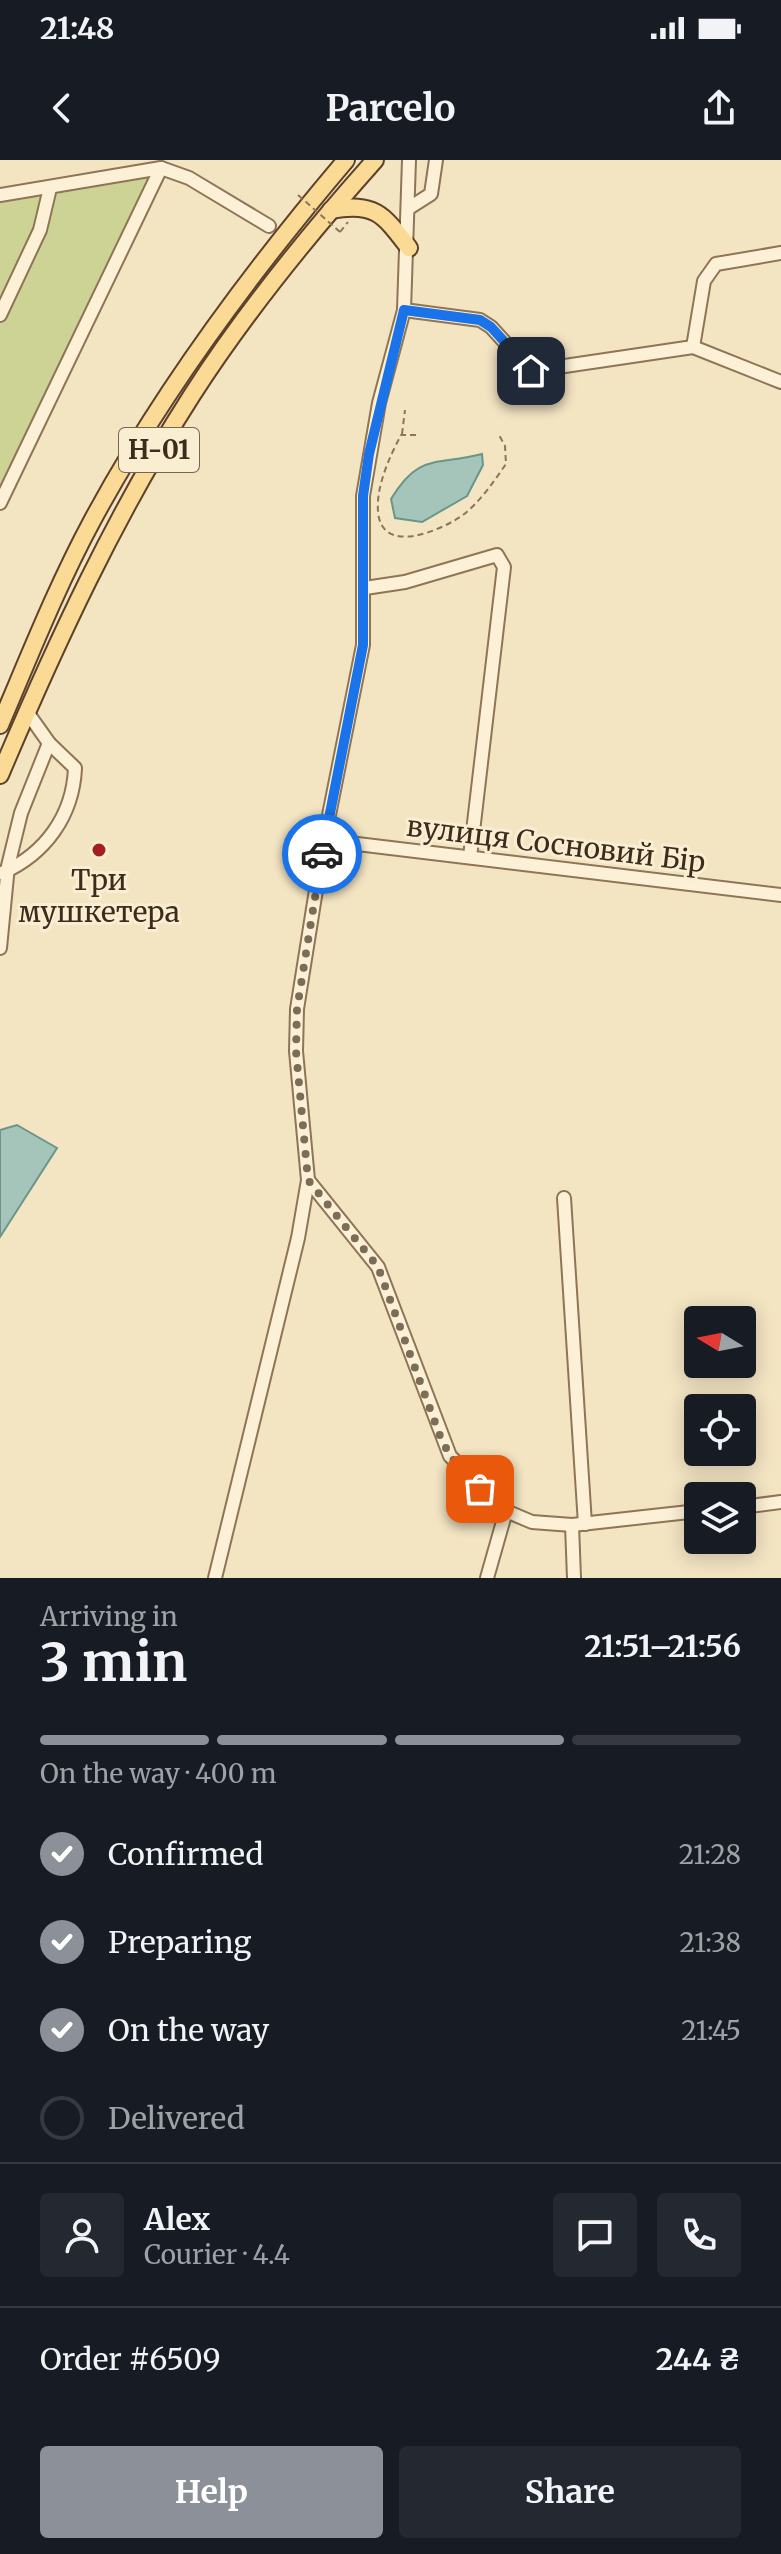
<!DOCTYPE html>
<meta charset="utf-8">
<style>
:root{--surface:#171b24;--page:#242831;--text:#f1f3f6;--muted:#9ea1a6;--line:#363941;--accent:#8c9099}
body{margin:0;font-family:Merriweather,serif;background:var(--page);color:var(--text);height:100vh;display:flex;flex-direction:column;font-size:30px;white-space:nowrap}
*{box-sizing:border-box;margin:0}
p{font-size:26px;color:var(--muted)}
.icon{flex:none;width:44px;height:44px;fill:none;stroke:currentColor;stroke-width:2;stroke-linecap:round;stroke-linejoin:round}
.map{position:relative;height:1418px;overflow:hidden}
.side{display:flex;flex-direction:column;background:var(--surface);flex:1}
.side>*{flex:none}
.needle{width:52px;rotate:280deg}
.controls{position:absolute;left:684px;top:1146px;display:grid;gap:16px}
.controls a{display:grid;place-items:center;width:72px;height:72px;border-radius:8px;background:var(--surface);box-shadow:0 4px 20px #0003;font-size:40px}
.pin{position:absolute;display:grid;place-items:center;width:68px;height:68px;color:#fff;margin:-34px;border-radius:16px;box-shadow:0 4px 12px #0006}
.courier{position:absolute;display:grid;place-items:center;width:80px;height:80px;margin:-40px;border:6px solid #1a73e8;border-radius:50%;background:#fff;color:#222;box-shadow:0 2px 10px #0007}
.headline em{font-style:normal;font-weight:700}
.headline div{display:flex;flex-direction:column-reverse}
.headline{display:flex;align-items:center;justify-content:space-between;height:136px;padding:0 40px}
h1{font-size:52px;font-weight:700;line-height:60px}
.bar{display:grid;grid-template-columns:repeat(4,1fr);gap:12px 8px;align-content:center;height:96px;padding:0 40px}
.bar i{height:10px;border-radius:6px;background:var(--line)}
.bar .current{background:var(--accent)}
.bar p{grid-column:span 4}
.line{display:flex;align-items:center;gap:20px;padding:0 40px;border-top:2px solid var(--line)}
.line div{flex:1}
.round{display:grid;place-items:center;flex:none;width:84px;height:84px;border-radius:8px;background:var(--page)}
ol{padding:0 40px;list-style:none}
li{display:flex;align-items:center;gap:24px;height:88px}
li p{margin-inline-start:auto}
li .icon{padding:8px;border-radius:50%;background:var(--accent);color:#fff;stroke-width:4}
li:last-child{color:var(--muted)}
li i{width:44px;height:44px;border:4px solid var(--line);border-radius:50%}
.action{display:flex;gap:16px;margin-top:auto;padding:16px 40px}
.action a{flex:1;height:92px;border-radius:8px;background:var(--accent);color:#fff;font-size:32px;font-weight:700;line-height:92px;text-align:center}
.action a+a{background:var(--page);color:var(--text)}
.status{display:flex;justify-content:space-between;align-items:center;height:56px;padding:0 40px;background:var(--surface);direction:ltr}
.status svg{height:22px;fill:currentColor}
header{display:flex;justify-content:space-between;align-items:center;height:104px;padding:0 40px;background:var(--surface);font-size:36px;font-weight:700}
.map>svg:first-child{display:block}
.green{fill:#ccd394}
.water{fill:#a5c5bb;stroke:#6a958a;stroke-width:2}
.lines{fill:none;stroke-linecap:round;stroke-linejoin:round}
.minor-casing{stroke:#8f7456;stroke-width:16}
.major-casing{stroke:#5d422b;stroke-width:20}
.path{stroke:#8f7456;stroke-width:2;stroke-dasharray:6 4;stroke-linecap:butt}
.minor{stroke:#fcf1d6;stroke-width:12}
.major{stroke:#fada95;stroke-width:16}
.path-bridge{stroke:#8f7456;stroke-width:2;stroke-dasharray:6 4;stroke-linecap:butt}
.done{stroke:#7d6c56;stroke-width:8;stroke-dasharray:0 14.4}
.route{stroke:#1a73e8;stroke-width:10}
.poi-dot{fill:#a51f21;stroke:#f9eed2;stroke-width:3}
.labels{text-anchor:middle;stroke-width:6;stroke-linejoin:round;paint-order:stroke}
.shield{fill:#f9eed2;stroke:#756653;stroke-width:2}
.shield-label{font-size:26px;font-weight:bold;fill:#3d2c1c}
.street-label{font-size:28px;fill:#3d2c1c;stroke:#f9eed2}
.poi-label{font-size:28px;fill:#3d2c1c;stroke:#f9eed2}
</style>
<div class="status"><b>21:48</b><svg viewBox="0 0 49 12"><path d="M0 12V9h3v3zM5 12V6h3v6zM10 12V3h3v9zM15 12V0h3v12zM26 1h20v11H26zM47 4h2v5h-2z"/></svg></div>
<header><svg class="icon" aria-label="back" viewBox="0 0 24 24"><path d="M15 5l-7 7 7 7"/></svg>Parcelo<svg class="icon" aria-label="share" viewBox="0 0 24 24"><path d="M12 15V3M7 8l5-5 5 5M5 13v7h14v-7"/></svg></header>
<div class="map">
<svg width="781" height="1418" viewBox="0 0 781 1418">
<rect width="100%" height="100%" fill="#f3e4c2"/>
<!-- green -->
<path class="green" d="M161,8L0,345V35Z"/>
<!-- water -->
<g class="water">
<path d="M482,294L483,305L467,336L422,362L395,358L391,339C419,292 437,306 482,294Z"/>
<path d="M17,965L57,988L0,1077V970Z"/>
</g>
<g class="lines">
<!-- minor casing -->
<g class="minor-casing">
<g id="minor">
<path d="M0,35L161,8L189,18L269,66"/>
<path d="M409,48L431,34L436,0"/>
<path d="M404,150L480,160L491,167L531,211L693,187L781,222"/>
<path d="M0,155L40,70L50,28"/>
<path d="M693,187L704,121L716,104L781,93"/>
<path d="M0,343L161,8"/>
<path d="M365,428L405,422L497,395L504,407L470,697"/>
<path d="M324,680L781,735"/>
<path d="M2,713C45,694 73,656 75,608L49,583"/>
<path d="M0,788L8,706L21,653L49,583L27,552"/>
<path d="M308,1020L378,1107L450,1296L506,1351L532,1362L572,1365L698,1351"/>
<path d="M564,1038L585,1364"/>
<path d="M742,1347L781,1342"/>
<path d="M572,1365L574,1418"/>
<path d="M215,1418L298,1078L308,1020L296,891L297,849L324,680L363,485V336L379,243L404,150L409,0"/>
<path d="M487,1418L506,1351"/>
</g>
</g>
<!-- major casing -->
<g class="major-casing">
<g id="major">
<path d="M331,50C375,42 383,54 409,88"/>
<path d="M0,565C29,497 57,426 92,361C162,231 251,112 346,0"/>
<path d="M0,615C55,485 115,355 192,235C246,151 309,74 375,0"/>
</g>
</g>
<!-- path -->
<g class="path">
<path d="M340,72L348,62"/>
<path d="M402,274L405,250"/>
<path d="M416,275H401C390,296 376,326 378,351C381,397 442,370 463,355C480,342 494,321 506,304L505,286L499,275"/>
</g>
<!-- minor -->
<use href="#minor" class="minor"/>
<!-- major -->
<use href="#major" class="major"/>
<!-- path-bridge -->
<path class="path-bridge" d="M298,35L340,72"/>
</g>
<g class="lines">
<!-- done -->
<path class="done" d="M322,694L297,849L296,891L308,1020L378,1107L440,1276L450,1296L480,1329"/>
<!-- route -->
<path class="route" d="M322,694L363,485V336L369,294L404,150L480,160L491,167L531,211"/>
</g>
<!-- markers -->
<circle class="poi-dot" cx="99" cy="690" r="8"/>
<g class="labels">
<!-- shield labels -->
<rect class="shield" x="119" y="268" width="80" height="44" rx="6"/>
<g class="shield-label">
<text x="159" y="299">Н-01</text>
</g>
<!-- street labels -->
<g class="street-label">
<text transform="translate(556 684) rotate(7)" y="10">вулиця Сосновий Бір</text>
</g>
<!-- poi labels -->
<g class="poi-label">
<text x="99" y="730">Три<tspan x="99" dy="32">мушкетера</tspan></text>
</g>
</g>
</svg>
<div class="controls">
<a><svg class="needle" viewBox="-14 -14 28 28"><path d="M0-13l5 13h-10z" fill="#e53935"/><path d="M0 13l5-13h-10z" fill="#9ea1a6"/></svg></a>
<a><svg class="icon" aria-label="locate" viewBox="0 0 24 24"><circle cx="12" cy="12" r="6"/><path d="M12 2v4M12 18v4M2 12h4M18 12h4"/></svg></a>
<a><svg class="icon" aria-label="layers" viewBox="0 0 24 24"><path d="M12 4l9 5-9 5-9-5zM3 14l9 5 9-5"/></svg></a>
</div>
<div class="pin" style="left:480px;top:1329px;background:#ea580c"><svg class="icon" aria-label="bag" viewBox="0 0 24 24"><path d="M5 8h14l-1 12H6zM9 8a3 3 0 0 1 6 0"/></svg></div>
<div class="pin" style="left:531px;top:211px;background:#1f2937"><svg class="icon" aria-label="home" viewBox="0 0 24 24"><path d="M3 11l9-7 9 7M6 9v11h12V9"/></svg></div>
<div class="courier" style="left:322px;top:694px"><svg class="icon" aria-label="car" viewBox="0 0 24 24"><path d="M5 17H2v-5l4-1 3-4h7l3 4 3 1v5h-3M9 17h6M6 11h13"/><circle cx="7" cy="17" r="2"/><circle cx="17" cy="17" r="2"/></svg></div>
</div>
<section class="side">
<div class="headline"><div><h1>3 min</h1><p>Arriving in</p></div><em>21:51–21:56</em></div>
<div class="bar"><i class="current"></i><i class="current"></i><i class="current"></i><i></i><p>On the way · 400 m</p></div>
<ol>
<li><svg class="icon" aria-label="check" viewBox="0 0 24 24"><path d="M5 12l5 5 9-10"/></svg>Confirmed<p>21:28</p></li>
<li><svg class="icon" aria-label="check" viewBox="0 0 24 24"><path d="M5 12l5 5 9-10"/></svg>Preparing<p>21:38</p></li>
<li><svg class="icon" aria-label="check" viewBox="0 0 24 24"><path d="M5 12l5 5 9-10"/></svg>On the way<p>21:45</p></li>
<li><i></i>Delivered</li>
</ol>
<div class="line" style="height:144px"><a class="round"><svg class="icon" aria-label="person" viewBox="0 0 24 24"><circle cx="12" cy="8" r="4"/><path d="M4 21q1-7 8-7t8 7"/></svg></a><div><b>Alex</b><p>Courier · 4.4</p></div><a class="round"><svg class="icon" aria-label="chat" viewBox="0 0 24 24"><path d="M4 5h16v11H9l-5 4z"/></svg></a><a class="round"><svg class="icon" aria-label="phone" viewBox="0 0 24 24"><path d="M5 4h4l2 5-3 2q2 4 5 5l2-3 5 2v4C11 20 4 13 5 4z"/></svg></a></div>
<div class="line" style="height:104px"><div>Order #6509</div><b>244 ₴</b></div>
<div class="action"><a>Help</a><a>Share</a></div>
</section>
